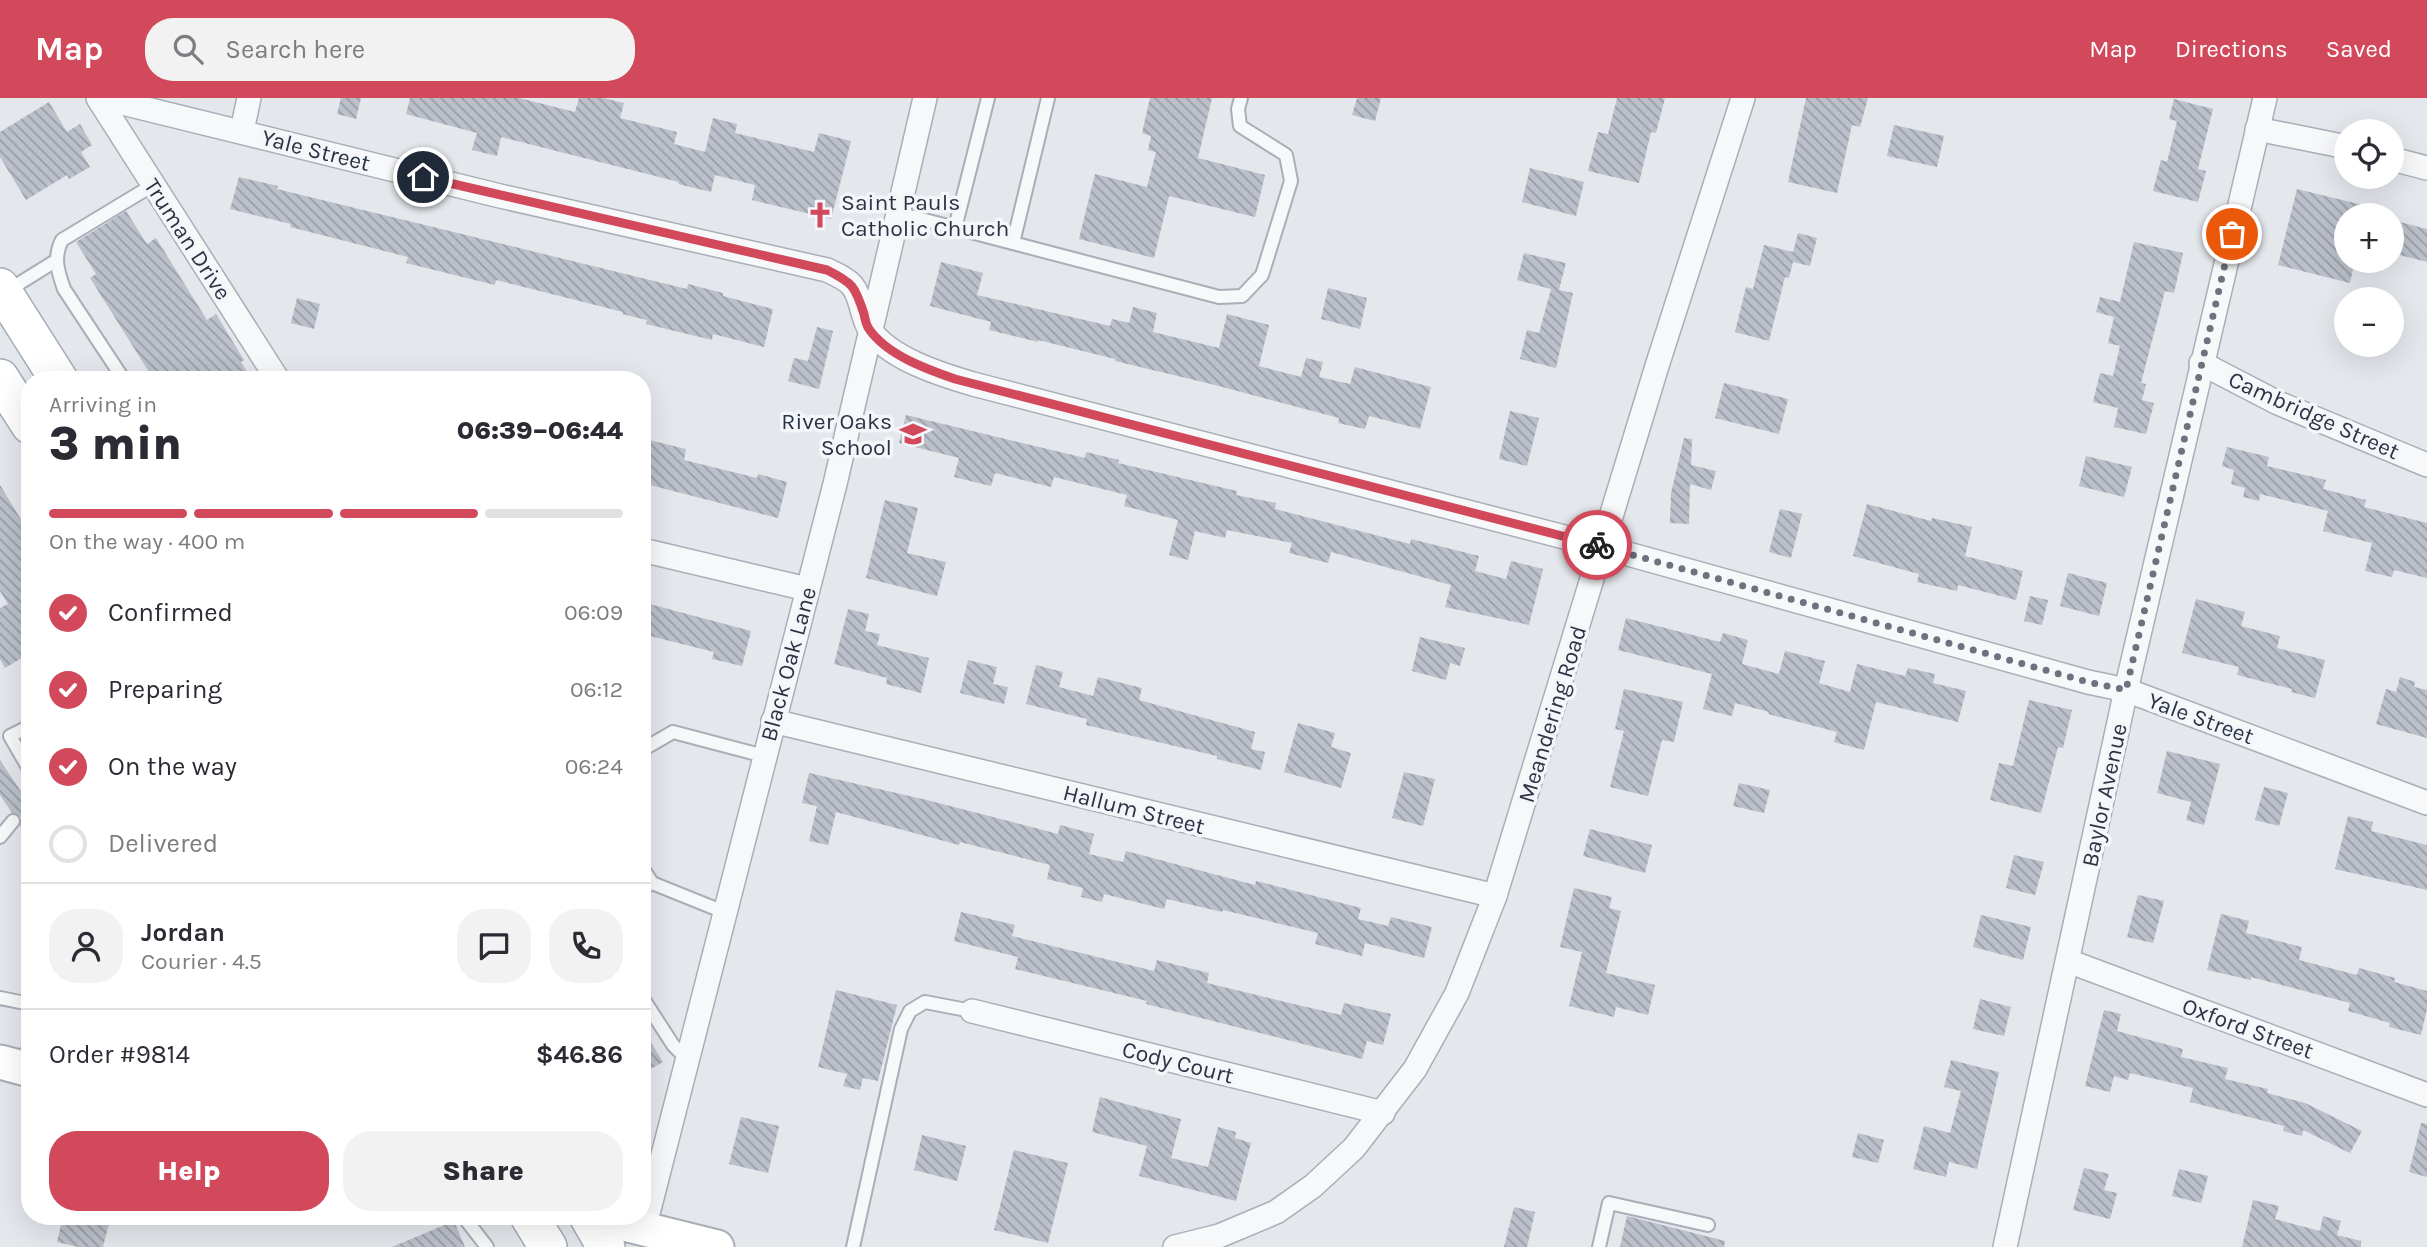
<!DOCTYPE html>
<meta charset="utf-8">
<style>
:root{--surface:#fff;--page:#f2f2f3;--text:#2b2b33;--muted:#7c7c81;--line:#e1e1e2;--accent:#d1495b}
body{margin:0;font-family:Karla,sans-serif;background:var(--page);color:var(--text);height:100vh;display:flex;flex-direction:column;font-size:26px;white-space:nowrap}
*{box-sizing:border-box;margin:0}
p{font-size:23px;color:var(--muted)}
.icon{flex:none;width:38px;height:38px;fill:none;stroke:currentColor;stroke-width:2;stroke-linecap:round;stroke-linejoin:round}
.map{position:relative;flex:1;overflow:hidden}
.drawer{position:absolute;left:21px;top:273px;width:630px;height:854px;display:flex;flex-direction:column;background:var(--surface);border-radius:28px;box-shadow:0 7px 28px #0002}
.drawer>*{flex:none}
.controls{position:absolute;left:2334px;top:21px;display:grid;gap:14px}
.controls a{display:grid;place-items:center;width:70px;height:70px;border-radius:50%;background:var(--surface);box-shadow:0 7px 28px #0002;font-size:35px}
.pin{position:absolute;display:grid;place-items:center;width:60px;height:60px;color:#fff;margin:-30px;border:4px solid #fff;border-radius:50%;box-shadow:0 2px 7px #0007}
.courier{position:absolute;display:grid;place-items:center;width:70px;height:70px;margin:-35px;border:5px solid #d1495b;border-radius:50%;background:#fff;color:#222;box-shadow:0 2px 9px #0007}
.overview em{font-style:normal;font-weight:800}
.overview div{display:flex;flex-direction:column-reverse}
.overview{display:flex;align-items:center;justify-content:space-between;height:119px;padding:0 28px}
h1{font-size:46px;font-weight:800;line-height:52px}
.bar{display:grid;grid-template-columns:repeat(4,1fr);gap:10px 7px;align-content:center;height:84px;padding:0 28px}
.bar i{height:9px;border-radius:5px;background:var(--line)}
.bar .active{background:var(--accent)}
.bar p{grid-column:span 4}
.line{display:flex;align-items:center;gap:18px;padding:0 28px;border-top:2px solid var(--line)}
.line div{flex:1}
.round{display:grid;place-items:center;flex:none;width:74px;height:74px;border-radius:28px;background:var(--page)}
ol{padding:0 28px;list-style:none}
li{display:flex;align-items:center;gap:21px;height:77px}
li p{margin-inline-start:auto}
li .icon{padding:7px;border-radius:50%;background:var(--accent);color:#fff;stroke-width:4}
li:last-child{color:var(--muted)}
li i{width:38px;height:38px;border:4px solid var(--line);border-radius:50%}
.button{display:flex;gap:14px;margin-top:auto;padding:14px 28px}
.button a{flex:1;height:80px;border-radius:28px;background:var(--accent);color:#fff;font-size:28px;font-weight:800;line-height:80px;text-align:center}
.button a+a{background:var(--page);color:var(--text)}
header{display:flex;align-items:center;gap:42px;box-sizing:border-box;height:98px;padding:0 35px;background:var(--accent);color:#fff}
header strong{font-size:33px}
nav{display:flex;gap:38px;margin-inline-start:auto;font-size:24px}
.search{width:490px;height:63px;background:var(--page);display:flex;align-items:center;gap:18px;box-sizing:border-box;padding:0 24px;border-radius:28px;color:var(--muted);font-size:26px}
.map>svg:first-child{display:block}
.building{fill:url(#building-back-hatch)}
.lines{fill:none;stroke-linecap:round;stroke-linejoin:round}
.lane-casing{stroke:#a9aeb7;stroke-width:16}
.street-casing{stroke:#a9aeb7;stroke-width:26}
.secondary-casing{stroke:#a9aeb7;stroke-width:37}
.primary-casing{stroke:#a3abb8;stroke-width:40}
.lane{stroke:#f7f8fa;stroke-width:12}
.street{stroke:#f7f8fa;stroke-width:23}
.secondary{stroke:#fff;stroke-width:33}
.primary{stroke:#fff;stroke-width:37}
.done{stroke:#6c737f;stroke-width:7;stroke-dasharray:0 12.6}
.route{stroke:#d1495b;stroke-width:9}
.labels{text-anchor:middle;stroke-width:7;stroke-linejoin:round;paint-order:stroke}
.street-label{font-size:23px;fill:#2b3445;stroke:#f4f6f9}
.poi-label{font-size:23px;fill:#2b3445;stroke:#f4f6f9;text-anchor:start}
</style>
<header>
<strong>Map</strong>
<div class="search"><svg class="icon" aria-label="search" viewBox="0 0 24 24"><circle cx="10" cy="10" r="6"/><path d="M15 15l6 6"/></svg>Search here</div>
<nav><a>Map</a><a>Directions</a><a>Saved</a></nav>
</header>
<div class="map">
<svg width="2427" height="1149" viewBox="0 0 2427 1149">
<defs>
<pattern id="building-back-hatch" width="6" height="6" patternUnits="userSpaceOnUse" patternTransform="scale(1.75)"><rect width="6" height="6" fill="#bbc0ca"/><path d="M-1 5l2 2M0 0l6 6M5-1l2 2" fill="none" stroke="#989da6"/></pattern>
</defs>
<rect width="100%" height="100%" fill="#e4e7ec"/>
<!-- building -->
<g class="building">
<path d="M341,0H361L356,21L337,16Z"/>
<path d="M410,0H519L575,14L579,0H603L624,5L620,20L677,34L674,46L705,54L713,20L737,26L735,35L814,54L819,35L851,43L831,121L752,102L755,87L715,77L711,94L678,86L679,84L501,39L497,58L472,52L477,35L406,16Z"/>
<path d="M1150,0H1212L1198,60L1265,77L1255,119L1169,98L1154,160L1079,141L1095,76L1147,89L1156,54L1148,52L1151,38L1142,35Z"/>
<path d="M1357,0H1381L1375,23L1352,17Z"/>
<path d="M1617,0H1665L1656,35L1651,34L1639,85L1588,73L1598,34L1608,36Z"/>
<path d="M1806,0H1868L1860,29L1852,27L1837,95L1788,84Z"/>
<path d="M2174,1L2213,11L2198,71L2206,73L2198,104L2153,93L2161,62L2167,64L2177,23L2169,21Z"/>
<path d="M49,4L67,34L80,26L92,47L81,54L90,69L69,81L67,77L26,102L0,59V34Z"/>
<path d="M1894,27L1944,38L1937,69L1887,58Z"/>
<path d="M1530,70L1584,84L1576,118L1522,104Z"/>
<path d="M239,79L278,88L277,91L687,191L688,186L723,195V198L773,211L764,249L713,236L712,242L646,226L647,222L622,216L623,214L496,182L495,187L406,165L408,159L290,129L291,126L230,111Z"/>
<path d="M2297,91L2379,111L2378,117H2347V163H2355L2350,185L2278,167Z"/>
<path d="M126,113L147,146L156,140L207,222L216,216L244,262L241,264L252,282H154L90,180L96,176L76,144Z"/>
<path d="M2392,122L2427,131V164L2392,155Z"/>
<path d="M1798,135L1817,140L1810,168L1793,164L1789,180L1785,179L1769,243L1735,234L1746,189L1753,191L1764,147L1793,154Z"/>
<path d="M2134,144L2183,155L2174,195L2165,193L2141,285L2146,286L2142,302L2154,305L2146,336L2114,329L2118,310L2093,304L2100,275L2113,278L2120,248L2108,245L2114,219L2096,214L2100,199L2120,204Z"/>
<path d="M1524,155L1566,165L1559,192L1573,195L1556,270L1520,261L1527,232L1539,235L1551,191L1517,182Z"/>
<path d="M941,164L983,175L977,197L1110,228L1112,221L1129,225L1133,209L1157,215L1153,234L1219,250L1227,216L1269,227L1259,268L1301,279L1306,260L1323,264L1319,279L1350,286L1355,269L1431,289L1420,331L1369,318L1365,331L1338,325L1339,320L1211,286L1115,263V261L1038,242V244L989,232L991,224L930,208Z"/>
<path d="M1328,190L1367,200L1360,231L1321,221Z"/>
<path d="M297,200L320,206L314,231L291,225Z"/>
<path d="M817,229L833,233L819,291L788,283L794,260L808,263Z"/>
<path d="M1724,285L1788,301L1779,336L1715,320Z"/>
<path d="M1510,313L1539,320L1527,368L1499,361Z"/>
<path d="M906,317L1085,360L1086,354L1119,362L1118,365L1237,393L1236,397L1276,405L1275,411L1410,446L1411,441L1479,458L1475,473L1506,481L1511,463L1543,471L1529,527L1445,509L1451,487L1331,454L1328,465L1289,455L1292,445L1227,432L1225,440L1195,433L1188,462L1169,457L1178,422L1124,408L1127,397L1054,379L1051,389L995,375L991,388L954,379L959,360L899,345Z"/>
<path d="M1684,340L1692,341L1691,367L1716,373L1711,392L1690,386L1689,426L1670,425L1671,395Z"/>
<path d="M649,342L686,351L684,362L757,380L758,376L787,384L778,420L642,385V369Z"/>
<path d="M2227,349L2269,359L2267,368L2326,382L2323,391L2366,402L2364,409L2427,425V480L2394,472L2392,479L2365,473L2372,445L2323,433L2328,413L2260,396L2259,403L2243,399L2245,390L2231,386L2234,372L2222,368Z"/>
<path d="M2086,358L2132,369L2124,399L2079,388Z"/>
<path d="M0,387L30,436V555L5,570L0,561V510L8,506L0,493Z"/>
<path d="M885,402L918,410L907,455L946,464L937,498L866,480Z"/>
<path d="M1867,406L1931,423L1932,420L1972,429L1965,458L2023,473L2016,502L1958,487L1957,493L1917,484L1919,476L1853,458Z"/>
<path d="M1780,411L1802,416L1791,460L1769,454Z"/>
<path d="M2068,475L2107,485L2099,518L2060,508Z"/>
<path d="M2030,498L2048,502L2042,527L2024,523Z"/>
<path d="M2196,501L2245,514L2241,528L2280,538L2277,550L2325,562L2315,600L2291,594L2292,591L2237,577L2239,569L2182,555Z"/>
<path d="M642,504L751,533L742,568L712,561L714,554L642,536Z"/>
<path d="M848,511L869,516L865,533L880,536L877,547L929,560L921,595L886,586L887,580L834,566Z"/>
<path d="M1626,520L1720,544L1723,535L1748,542L1742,566L1779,576L1785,553L1825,563L1819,585L1850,594L1857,566L1905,578L1908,570L1935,576L1933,585L1966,593L1958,624L1876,604L1864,652L1834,644L1837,634L1768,616L1769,614L1735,605L1732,618L1703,611L1712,576L1618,552Z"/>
<path d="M1420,539L1465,550L1460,568L1450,565L1446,582L1412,573Z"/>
<path d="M968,562L997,569L993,586L1008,589L1004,606L960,595Z"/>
<path d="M1036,567L1063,574L1059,589L1093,598L1098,579L1142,590L1139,602L1255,634L1251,651L1265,654L1261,672L1217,661V658L1086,627L1087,621L1026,606Z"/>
<path d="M2400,579L2415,584L2414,589L2427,592V640L2376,626L2386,591L2396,594Z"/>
<path d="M1624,591L1683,604L1674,644L1662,642L1648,698L1610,689L1624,633L1615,631Z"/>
<path d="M2029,602L2072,612L2063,650L2058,649L2041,715L1990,702L1999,665L2013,668Z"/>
<path d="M1298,625L1335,635L1331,649L1351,655L1341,690L1284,674Z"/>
<path d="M2167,653L2220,666L2204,727L2186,722L2191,704L2157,695Z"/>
<path d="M0,662L24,698L30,694V742L20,728L21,719L12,715L0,697Z"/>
<path d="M1404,674L1435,681L1423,728L1392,720Z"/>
<path d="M809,675L927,702L1058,736L1060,727L1094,736L1089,756L1123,764L1126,753L1255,787L1256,783L1361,810L1358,821L1388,828L1391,819L1432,829L1424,860L1365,845L1362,858L1315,846L1318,835L1223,812L1222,814L1167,801L1164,811L1104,796L1102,804L1081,799L1083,790L1047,781L1050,767L960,744L959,747L836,714L828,747L809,743L817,708L802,705Z"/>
<path d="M1739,685L1770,692L1764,715L1733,708Z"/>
<path d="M2264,689L2288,695L2279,728L2255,722Z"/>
<path d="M2348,718L2373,724L2371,733L2427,747V792L2335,771Z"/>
<path d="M1590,731L1652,747L1645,775L1583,758Z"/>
<path d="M2014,757L2044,764L2035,797L2006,790Z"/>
<path d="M1574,790L1612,799L1609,810L1621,813L1606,875L1655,887L1648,917L1616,909L1614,919L1569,908L1582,854L1560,849Z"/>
<path d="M2138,797L2164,803L2153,845L2127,839Z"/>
<path d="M961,814L1015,827L1012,838L1154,873L1157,862L1209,875L1207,885L1281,903L1341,917L1344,905L1391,916L1383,947L1367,943L1362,961L1146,906L1147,903L1015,871L1018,859L954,843Z"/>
<path d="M2221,816L2249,823L2246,835L2302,849L2299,862L2357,877L2359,870L2395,880L2394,884L2427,893V911L2421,937L2389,929L2390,925L2348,913L2350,905L2251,879V882L2207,872Z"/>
<path d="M1981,817L2031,829L2023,862L1973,849Z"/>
<path d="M836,892L897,907L878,983L863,980L860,992L843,988L847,976L818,969Z"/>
<path d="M1980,901L2011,909L2004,938L1973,931Z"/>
<path d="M2104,912L2121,916L2117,933L2183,951L2181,959L2228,970L2225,981L2268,991L2267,995L2305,1005L2362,1033L2350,1055L2303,1032L2302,1038L2283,1033L2284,1028L2190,1004L2193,990L2130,975L2128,982L2114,978L2110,994L2085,988Z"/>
<path d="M642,930L663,964L642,976Z"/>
<path d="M1951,962L1999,974L1977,1071L1949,1064L1946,1079L1913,1071L1924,1028L1950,1035L1961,993L1944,989Z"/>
<path d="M1100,999L1181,1021L1171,1060L1208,1069L1218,1029L1236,1034L1235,1040L1251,1045L1236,1103L1139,1078L1147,1048L1092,1034Z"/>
<path d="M741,1019L779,1028L768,1075L729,1066Z"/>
<path d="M2421,1025L2427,1026V1079L2409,1074Z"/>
<path d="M1858,1035L1884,1042L1878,1065L1852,1059Z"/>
<path d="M922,1037L966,1048L957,1083L914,1072Z"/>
<path d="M1014,1052L1068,1065L1048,1145L994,1132Z"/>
<path d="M2084,1070L2109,1076L2104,1092L2117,1095L2110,1121L2073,1112Z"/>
<path d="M2179,1071L2208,1078L2201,1105L2172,1098Z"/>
<path d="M2253,1102L2279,1108L2275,1121L2320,1133L2323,1118L2341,1123L2337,1137L2361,1143V1149H2242Z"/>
<path d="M1514,1109L1535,1114L1527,1149H1504Z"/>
<path d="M63,1118H94L110,1122L103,1149H78L57,1144Z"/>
<path d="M1627,1118L1725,1143L1724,1149H1620Z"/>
<path d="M454,1123L465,1149H392Z"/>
</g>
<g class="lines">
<!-- lane casing -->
<g class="lane-casing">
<g id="lane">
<path d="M898,115L1219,199L1242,198L1262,177L1291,83L1286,57L1240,28L1238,11L1241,0"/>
<path d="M955,130L988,0"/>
<path d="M1013,145L1048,0"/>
<path d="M7,193L57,162"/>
<path d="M124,282L64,191C58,174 53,159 62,142L153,87"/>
<path d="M642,652L673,634L764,658"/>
<path d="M29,671L10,638L30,628"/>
<path d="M0,739L13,723"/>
<path d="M642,769L652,785"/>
<path d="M642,791L652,785L724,814"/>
<path d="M642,899L673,947L687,961"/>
<path d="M0,900L30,906"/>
<path d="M24,967L30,944"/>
<path d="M463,1118L487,1149"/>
<path d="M853,1149L901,931L910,913L925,904L972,913"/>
<path d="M1599,1149L1609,1105L1708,1127"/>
</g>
</g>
<!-- street casing -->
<g class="street-casing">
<g id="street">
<path d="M98,0L278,282"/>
<path d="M102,0L500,98L827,172C853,184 856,187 863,215C865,220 866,226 869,230C887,260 942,277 973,286L1603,449L2088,584L2126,592L2427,705"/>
<path d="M2257,31L2347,49"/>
<path d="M242,33L249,0"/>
<path d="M2392,61L2427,70"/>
<path d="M2201,265L2278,305L2427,367"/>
<path d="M642,452L807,491"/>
<path d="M773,623L1495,798"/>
<path d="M2068,863L2427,997"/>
<path d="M972,913L1383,1015"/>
<path d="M644,1131L835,386L925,0"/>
<path d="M1175,1149L1219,1138L1276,1114L1313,1088L1354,1050L1415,971L1457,895L1495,798L1657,268L1743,0"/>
<path d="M2005,1149L2126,592L2265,0"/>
</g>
</g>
<!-- secondary casing -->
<g class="secondary-casing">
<g id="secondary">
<path d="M0,964L30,972"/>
<path d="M592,1118L717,1149"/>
</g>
</g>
<!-- primary casing -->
<g class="primary-casing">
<g id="primary">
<path d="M0,189L59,282"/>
<path d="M0,280L30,327"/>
<path d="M529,1118L548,1149"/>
<path d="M588,1118L606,1149"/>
</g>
</g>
<!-- lane -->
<use href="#lane" class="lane"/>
<!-- street -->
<use href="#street" class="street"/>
<!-- secondary -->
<use href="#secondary" class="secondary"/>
<!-- primary -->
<use href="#primary" class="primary"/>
</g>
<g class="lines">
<!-- done -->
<path class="done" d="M1597,447L2088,584L2126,592L2232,136"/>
<!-- route -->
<path class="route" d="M423,79L827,172C853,185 855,188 864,216C865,221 866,227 869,231C887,257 926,271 955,281L1597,447"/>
</g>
<!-- icons -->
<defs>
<g id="church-bare" transform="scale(2.1)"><path d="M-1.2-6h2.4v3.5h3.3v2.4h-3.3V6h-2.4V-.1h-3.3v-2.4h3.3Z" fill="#d1495b" stroke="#f4f6f9" stroke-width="2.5" paint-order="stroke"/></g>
<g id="school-bare" transform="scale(2.1)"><path d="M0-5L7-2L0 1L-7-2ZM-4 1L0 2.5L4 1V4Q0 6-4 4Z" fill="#d1495b" stroke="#f4f6f9" stroke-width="2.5" paint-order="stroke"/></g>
</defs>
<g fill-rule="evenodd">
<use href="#church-bare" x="820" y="117"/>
<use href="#school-bare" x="913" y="336"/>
</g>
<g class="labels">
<!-- street labels -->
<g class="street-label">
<text transform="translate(316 52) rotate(14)" y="8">Yale Street</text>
<text transform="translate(188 141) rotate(57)" y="8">Truman Drive</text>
<text transform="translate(2314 317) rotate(24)" y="8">Cambridge Street</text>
<text transform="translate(788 566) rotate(-75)" y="8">Black Oak Lane</text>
<text transform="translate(1552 616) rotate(-73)" y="8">Meandering Road</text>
<text transform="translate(2201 620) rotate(20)" y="8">Yale Street</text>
<text transform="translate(2104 697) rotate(-78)" y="8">Baylor Avenue</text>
<text transform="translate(1134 711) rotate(14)" y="8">Hallum Street</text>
<text transform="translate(2248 930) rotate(20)" y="8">Oxford Street</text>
<text transform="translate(1178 964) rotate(14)" y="8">Cody Court</text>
</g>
<!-- poi labels -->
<g class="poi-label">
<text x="841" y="112">Saint Pauls<tspan x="841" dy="26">Catholic Church</tspan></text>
<text x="892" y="331" text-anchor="end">River Oaks<tspan x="892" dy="26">School</tspan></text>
</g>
</g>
</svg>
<div class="controls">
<a><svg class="icon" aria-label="locate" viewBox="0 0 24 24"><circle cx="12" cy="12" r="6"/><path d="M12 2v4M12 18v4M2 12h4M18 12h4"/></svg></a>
<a>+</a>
<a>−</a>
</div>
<div class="pin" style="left:2232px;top:136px;background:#ea580c"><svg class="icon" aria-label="bag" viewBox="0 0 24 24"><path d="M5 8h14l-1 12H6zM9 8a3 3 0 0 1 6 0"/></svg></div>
<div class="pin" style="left:423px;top:79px;background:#1f2937"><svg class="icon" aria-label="home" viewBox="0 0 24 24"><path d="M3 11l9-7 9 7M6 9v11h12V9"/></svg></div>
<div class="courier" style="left:1597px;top:447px"><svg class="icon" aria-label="bike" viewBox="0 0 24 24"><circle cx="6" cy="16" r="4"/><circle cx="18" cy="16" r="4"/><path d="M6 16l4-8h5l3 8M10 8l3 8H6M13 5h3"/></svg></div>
<section class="drawer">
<div class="overview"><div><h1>3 min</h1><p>Arriving in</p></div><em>06:39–06:44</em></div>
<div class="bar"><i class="active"></i><i class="active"></i><i class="active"></i><i></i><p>On the way · 400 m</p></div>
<ol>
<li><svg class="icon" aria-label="check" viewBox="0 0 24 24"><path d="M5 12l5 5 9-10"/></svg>Confirmed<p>06:09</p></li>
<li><svg class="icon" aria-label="check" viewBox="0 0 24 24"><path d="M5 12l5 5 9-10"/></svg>Preparing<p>06:12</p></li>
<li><svg class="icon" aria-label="check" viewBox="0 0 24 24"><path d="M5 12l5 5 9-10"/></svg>On the way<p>06:24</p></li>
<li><i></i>Delivered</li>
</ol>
<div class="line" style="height:126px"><a class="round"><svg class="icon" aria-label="person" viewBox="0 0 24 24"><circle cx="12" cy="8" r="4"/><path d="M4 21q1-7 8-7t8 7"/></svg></a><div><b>Jordan</b><p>Courier · 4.5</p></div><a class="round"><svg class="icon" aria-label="chat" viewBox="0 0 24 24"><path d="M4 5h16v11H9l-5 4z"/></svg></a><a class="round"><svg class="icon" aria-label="phone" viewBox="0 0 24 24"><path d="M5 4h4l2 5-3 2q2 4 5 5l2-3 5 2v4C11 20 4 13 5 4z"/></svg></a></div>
<div class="line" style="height:91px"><div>Order #9814</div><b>$46.86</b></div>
<div class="button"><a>Help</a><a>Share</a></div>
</section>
</div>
